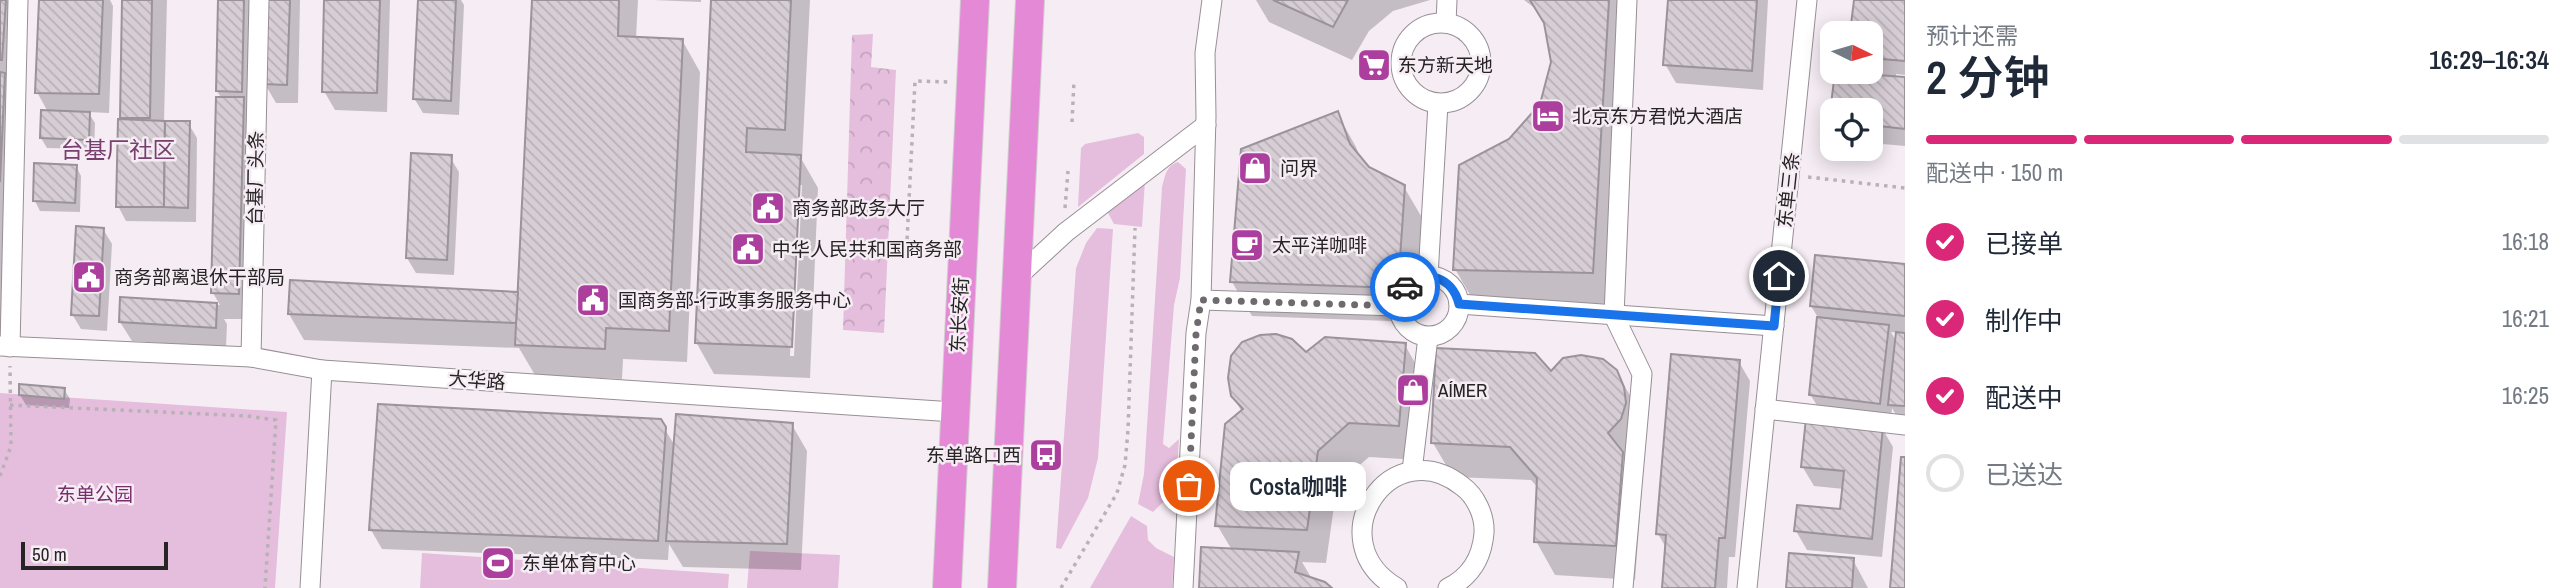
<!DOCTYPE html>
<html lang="zh">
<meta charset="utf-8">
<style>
:root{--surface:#fff;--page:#f2f2f3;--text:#1f2937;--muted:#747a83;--line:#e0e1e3;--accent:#db2777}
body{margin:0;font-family:"Archivo Narrow","Noto Sans SC",sans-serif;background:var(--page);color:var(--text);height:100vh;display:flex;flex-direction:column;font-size:26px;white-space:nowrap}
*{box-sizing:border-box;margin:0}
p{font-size:23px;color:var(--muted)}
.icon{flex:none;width:38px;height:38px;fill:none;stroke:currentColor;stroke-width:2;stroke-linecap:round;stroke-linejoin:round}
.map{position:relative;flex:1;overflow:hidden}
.side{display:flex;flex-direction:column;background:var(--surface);width:665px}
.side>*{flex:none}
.needle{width:46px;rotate:95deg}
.buttons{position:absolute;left:1820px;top:21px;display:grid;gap:14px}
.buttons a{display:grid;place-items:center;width:63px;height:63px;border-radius:14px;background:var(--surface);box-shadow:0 4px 18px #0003;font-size:35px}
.scale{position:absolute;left:21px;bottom:18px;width:147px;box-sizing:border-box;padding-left:7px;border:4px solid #272426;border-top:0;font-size:19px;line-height:24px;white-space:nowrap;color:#272426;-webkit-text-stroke:5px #f6edf4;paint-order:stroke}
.pin{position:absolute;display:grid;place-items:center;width:60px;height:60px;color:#fff;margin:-30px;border:4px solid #fff;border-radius:50%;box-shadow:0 2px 7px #0007}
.courier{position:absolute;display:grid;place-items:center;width:70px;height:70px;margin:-35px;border:5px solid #1a73e8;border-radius:50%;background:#fff;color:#222;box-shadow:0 2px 9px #0007}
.bubble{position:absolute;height:49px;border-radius:14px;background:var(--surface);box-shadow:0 4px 18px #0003;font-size:23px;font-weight:600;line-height:49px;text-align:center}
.headline em{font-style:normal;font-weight:600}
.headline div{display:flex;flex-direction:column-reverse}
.headline{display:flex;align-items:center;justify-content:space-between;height:119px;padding:0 21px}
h1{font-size:46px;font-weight:600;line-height:52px}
.bar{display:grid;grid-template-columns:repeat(4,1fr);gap:10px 7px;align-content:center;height:84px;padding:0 21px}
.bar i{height:9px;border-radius:5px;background:var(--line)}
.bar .selected{background:var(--accent)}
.bar p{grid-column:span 4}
ol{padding:0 21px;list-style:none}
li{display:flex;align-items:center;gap:21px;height:77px}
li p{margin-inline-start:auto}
li .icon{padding:7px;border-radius:50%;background:var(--accent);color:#fff;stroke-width:4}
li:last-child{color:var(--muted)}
li i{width:38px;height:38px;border:4px solid var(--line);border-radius:50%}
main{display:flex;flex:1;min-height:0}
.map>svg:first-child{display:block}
.green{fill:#e5bedd}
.forest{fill:url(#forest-crowns)}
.shadow{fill:#0003;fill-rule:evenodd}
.building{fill:url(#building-back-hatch);stroke:#9b939a;stroke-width:2}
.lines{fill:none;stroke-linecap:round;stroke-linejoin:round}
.minor-casing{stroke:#978f95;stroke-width:21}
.highway-casing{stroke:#cfcfcf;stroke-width:30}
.path{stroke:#b8b1b6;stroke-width:3.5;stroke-dasharray:3.5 5;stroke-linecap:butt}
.minor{stroke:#fff;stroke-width:19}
.highway{stroke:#e489d5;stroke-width:28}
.done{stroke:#6f6a6e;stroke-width:7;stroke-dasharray:0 12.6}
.route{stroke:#1a73e8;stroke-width:9}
.labels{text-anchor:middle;stroke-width:5;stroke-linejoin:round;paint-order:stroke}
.poi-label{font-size:19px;fill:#272426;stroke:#f6edf4;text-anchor:start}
.street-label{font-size:19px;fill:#272426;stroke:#f6edf4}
.park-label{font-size:19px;fill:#772f6c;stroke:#f6edf4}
.quarter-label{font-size:23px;fill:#77406e;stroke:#f6edf4}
</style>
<main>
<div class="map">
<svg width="1905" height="588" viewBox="0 0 1905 588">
<defs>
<pattern id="forest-crowns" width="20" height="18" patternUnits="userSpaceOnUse" patternTransform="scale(1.75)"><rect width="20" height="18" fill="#e5bedd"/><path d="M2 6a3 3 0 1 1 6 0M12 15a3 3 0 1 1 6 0" fill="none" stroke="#c4a3be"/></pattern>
<pattern id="building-back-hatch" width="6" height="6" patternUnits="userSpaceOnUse" patternTransform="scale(1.75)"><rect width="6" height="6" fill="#d7ced5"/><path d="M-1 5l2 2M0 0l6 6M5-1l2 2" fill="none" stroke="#b9b1b7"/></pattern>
</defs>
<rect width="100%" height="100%" fill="#f6edf4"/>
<!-- green -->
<g class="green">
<path d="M1138,133L1144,137V154L1078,207L1081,148L1085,144Z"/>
<path d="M1178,162L1186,169L1180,278L1174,305L1163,444L1169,448L1179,439L1175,499L1162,503L1153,512L1138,504L1144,474L1162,187C1165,176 1166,166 1178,162Z"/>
<path d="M1145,180L1142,227L1114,224L1107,211Z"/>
<path d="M1097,228L1113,229L1098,458L1088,498L1061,549L1056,548L1076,268L1086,243Z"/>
<path d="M0,393L287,412L275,588H0Z"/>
<path d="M1131,516L1147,526L1148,540L1156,548L1174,557L1172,588H1090Z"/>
<path d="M750,551L840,555L838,588H747Z"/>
<path d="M422,553L729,574L728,588H420Z"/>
</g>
<!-- forest -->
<path class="forest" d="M873,34L871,67L896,70L884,333L843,330L852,35Z"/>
<!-- shadow -->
<g class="shadow">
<path d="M0,0H17L12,79L6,78L19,100L9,321H0Z"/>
<path d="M41,0H110L113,6L109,113L88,112L95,123L94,149L47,148L41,138L48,112L37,92Z"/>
<path d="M124,0H167L164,122L188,123L197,138L196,222L126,221L118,206L124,121L122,117Z"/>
<path d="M219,0H259L253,319H224L227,324L226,347L132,341L120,322L122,299L220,305L213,293L222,99L217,91Z"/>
<path d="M267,0H300L298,103H276L265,84Z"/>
<path d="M326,0H390L387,112L335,110L324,91Z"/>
<path d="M419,0H461L464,5L459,115L423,113L414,98Z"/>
<path d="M533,0H638L636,38L682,40L700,72L687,362L623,359L622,379L535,375L519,348L304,340L289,314L519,294Z"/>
<path d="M653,0H701V2Z"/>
<path d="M713,0H810L802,160L818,188L810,378L714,374L696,342ZM798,185H802L794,356H790Z"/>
<path d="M1256,0H1430L1393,11L1369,31L1352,60L1269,22Z"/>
<path d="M1524,0H1628L1610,304L1473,300L1455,269L1510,140L1542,105L1553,62L1547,26L1536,9Z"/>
<path d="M1670,0H1768L1763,90L1676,83L1665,64Z"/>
<path d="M1856,0H1905V75L1896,74V78L1905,79V146L1871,143V110H1832V122L1831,121L1836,72L1859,74L1858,72H1871V33H1852Z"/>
<path d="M1337,113L1356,147L1361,160L1368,168L1404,187L1424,221L1417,322L1252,316L1232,282Z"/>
<path d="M450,157L459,172L454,275L416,273L407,258Z"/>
<path d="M76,166L81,176L80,212L40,211L35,201Z"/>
<path d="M103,229L112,244L107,331L81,329L72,314Z"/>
<path d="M1905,266V430L1892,408L1891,422L1822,414L1810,394L1819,319L1811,306ZM1891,332L1898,333L1897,343Z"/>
<path d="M1405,345L1424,379L1418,460L1369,457L1337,485L1326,563L1302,562L1312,579L1329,588H1201L1232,550L1217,525L1242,412L1232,395L1306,355Z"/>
<path d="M1739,362L1750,381L1735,557H1729L1727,588H1664L1667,549L1658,534Z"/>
<path d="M1616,371L1636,406L1629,465L1642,488L1635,580L1555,575L1536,541L1539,489L1531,480L1453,477L1433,443L1551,374Z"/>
<path d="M64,389L70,399L69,408L26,405L20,395Z"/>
<path d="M660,421L675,446L792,425L807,451L801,570L683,567L669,544L668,560L382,549L371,530Z"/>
<path d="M1882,428L1893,447L1882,557L1807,550L1796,531L1841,511L1844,489L1814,486L1802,466Z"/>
<path d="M1853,560L1868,588H1788Z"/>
</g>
<!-- building -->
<g class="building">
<path d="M0,0H6L2,60H0Z"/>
<path d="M39,0H103L99,94L35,93Z"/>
<path d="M122,0H152L150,118H120Z"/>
<path d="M218,0H244L242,92L216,91Z"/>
<path d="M266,0H290L287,85L263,84Z"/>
<path d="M324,0H380L377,93L322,92Z"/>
<path d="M418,0H456L451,101L413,99Z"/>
<path d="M532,0H619L618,36L683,39L669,331L606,328L605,349L515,345Z"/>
<path d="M711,0H791L785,130L747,128L746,152L801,155L792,347L695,343Z"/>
<path d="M1273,0H1348L1333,27Z"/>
<path d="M1530,0H1609L1593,273L1453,270L1459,165L1509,139L1540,104L1551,62L1544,23Z"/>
<path d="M1668,0H1757L1752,71L1663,65Z"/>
<path d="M1854,0H1905V61L1871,58V33H1850Z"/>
<path d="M0,72L5,73L0,182Z"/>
<path d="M1835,72L1905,77V129L1871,125V110H1832V121H1829Z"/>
<path d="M216,97H244L239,294L211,293Z"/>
<path d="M41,110L90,112L89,140L40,138Z"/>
<path d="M1338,111L1350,144L1369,167L1405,185L1398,288L1230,282L1241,149Z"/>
<path d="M118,119L165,121L164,207H116Z"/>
<path d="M165,121H190L188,208L164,207Z"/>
<path d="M411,153L452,155L447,260L406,258Z"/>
<path d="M34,163L77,165L75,203L33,201Z"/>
<path d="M76,226L104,228L99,316L71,315Z"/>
<path d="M1815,255L1905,264V316L1810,306Z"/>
<path d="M290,280L518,292L516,323L288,314Z"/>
<path d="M120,297L217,303L216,328L119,322Z"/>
<path d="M1817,317L1889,325L1880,404L1809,395Z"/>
<path d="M1896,332L1905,333V406L1888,405Z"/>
<path d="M1276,334L1292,339L1306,352L1325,337L1406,343L1399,426L1349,423L1318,451L1307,530L1215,526L1225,424L1243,409L1231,396L1228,378L1231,356L1242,342L1260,335Z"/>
<path d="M1436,348L1535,353L1551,371L1563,358L1581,355L1603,359L1617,370L1624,387L1626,403L1621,419L1608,433L1623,452L1616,546L1534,542L1537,478L1510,447L1431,443Z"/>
<path d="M1671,354L1740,360L1725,538H1719L1715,588H1662L1666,535L1656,534Z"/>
<path d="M19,384L65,388L64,399L19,395Z"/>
<path d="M378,404L661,419L666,427L658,541L369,530Z"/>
<path d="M676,414L793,423L787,544L666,541Z"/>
<path d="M1806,418L1883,427L1872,539L1794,531L1797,505L1840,509L1844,471L1801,467Z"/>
<path d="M1901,457H1905V588H1890Z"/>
<path d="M1201,547L1299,552L1295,572L1325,582L1332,588H1199Z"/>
<path d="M1789,553L1854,558L1852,588H1786Z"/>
</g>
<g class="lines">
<!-- minor casing -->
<g class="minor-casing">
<g id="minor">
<circle cx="1441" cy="63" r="40"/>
<path d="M1446,23L1447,0"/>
<circle cx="1429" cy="306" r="30"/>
<path d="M1428,276L1438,104"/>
<path d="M1015,279L1066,232L1206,125"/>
<path d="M1201,300L1398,306"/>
<path d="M1459,304L1774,326"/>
<path d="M0,346L251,357L322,370L954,412"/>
<path d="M10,347L18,0"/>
<path d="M251,357L259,0"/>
<path d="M1765,409L1905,425"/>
<path d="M1412,471L1428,337"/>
<path d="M310,588L322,370"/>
<path d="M1183,588L1196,333L1201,300L1206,116L1205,53L1212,0"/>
<path d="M1397,588C1316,540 1392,430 1462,486C1476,496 1485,516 1484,533C1482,558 1470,577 1448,588"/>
<path d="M1623,588L1642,374L1614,316L1627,0"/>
<path d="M1747,588L1807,0"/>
</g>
</g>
<!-- highway casing -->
<g class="highway-casing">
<g id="highway">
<path d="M947,588L975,0"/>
<path d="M1002,588L1030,0"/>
</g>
</g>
<!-- path -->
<g class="path">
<path d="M1072,122L1074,81"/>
<path d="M1808,177L1905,188"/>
<path d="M1065,208L1068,171"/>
<path d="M939,243L907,241L915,81L949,82"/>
<path d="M10,405L247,416L276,420L265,588"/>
<path d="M0,476L11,446L10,366"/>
<path d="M1061,588L1117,493L1125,465L1128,430L1135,228"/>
</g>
<!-- minor -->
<use href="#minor" class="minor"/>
<!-- highway -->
<use href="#highway" class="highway"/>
</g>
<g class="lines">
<!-- done -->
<path class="done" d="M1189,486L1196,334L1201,300L1398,306L1401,293L1405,287"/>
<!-- route -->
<path class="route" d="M1405,287C1426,268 1452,277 1459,304L1774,326L1779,276"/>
</g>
<!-- icons -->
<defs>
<g id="supermarket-square" transform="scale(1.75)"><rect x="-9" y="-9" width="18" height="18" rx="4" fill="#ac3f9d" stroke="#f6edf4"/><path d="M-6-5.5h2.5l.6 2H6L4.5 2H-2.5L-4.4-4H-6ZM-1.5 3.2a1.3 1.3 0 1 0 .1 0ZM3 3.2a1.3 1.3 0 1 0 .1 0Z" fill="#fff"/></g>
<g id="hotel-square" transform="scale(1.75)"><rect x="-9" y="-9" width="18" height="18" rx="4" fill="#ac3f9d" stroke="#f6edf4"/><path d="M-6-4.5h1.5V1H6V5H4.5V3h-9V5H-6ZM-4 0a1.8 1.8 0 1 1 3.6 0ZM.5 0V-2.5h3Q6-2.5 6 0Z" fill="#fff"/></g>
<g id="shop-square" transform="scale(1.75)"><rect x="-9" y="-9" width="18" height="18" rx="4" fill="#ac3f9d" stroke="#f6edf4"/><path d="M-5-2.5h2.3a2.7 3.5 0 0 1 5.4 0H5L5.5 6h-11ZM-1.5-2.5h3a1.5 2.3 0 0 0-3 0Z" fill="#fff"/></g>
<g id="civic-square" transform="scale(1.75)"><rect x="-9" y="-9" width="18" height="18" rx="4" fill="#ac3f9d" stroke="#f6edf4"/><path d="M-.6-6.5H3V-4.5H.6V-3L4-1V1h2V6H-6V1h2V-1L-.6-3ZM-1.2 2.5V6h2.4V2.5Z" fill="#fff"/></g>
<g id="cafe-square" transform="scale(1.75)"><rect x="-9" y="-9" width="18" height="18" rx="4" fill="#ac3f9d" stroke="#f6edf4"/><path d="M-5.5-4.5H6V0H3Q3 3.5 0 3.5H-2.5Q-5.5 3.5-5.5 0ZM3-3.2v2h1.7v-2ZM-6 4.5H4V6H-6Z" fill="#fff"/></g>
<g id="bus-square" transform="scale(1.75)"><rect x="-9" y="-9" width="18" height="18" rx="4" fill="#ac3f9d" stroke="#f6edf4"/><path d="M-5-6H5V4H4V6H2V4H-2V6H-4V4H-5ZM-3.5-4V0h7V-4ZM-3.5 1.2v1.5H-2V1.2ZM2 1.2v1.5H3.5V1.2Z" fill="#fff"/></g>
<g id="stadium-square" transform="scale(1.75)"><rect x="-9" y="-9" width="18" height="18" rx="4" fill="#ac3f9d" stroke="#f6edf4"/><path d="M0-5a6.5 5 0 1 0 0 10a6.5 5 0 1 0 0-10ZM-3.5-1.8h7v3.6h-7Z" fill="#fff"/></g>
</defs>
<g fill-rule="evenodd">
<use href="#supermarket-square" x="1374" y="65"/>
<use href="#hotel-square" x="1548" y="116"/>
<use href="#shop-square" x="1255" y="168"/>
<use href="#civic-square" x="768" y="208"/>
<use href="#cafe-square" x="1247" y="245"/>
<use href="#civic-square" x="748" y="249"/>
<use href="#civic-square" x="89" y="277"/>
<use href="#civic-square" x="593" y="300"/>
<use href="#shop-square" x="1413" y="390"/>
<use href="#bus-square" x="1046" y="455"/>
<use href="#stadium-square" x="498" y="563"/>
</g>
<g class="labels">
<!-- poi labels -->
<g class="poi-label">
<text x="1398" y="72">东方新天地</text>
<text x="1572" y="123">北京东方君悦大酒店</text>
<text x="1280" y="175">问界</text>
<text x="792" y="215">商务部政务大厅</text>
<text x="1272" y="252">太平洋咖啡</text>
<text x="772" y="256">中华人民共和国商务部</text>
<text x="114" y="284">商务部离退休干部局</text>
<text x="618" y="307">国商务部-行政事务服务中心</text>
<text x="1438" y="397">AÍMER</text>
<text x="1021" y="462" text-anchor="end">东单路口西</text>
<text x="522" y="570">东单体育中心</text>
</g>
<!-- street labels -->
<g class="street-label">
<text transform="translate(255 178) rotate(-89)" y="7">台基厂头条</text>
<text transform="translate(1788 190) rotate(-84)" y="7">东单三条</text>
<text transform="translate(959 315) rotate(-87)" y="7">东长安街</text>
<text transform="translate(477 380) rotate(4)" y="7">大华路</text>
</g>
<!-- park labels -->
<g class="park-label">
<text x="95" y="501">东单公园</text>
</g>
<!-- quarter labels -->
<g class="quarter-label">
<text x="118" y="158">台基厂社区</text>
</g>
</g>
</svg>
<div class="buttons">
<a><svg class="needle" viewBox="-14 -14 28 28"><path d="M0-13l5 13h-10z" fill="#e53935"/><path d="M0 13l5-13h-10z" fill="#747a83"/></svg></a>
<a><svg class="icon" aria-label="locate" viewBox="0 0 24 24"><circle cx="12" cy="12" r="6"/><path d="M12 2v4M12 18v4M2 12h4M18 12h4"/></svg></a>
</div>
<div class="scale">50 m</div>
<div class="pin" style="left:1189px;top:486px;background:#ea580c"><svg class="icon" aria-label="bag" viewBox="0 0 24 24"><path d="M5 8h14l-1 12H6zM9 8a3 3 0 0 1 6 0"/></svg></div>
<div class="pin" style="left:1779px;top:276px;background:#1f2937"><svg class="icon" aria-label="home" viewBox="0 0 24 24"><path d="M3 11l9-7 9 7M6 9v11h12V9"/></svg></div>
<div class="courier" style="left:1405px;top:287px"><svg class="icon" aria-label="car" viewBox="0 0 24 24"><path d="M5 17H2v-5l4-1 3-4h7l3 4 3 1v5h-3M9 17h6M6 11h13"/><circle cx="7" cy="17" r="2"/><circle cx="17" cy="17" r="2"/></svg></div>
<div class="bubble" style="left:1230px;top:462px;width:136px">Costa咖啡</div>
</div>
<section class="side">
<div class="headline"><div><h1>2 分钟</h1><p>预计还需</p></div><em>16:29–16:34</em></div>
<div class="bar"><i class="selected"></i><i class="selected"></i><i class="selected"></i><i></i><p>配送中 · 150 m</p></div>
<ol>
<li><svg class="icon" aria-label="check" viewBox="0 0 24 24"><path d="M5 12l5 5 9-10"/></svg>已接单<p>16:18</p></li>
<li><svg class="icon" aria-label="check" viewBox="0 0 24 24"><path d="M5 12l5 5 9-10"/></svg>制作中<p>16:21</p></li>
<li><svg class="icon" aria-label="check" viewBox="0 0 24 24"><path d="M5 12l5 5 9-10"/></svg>配送中<p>16:25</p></li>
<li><i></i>已送达</li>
</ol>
</section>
</main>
